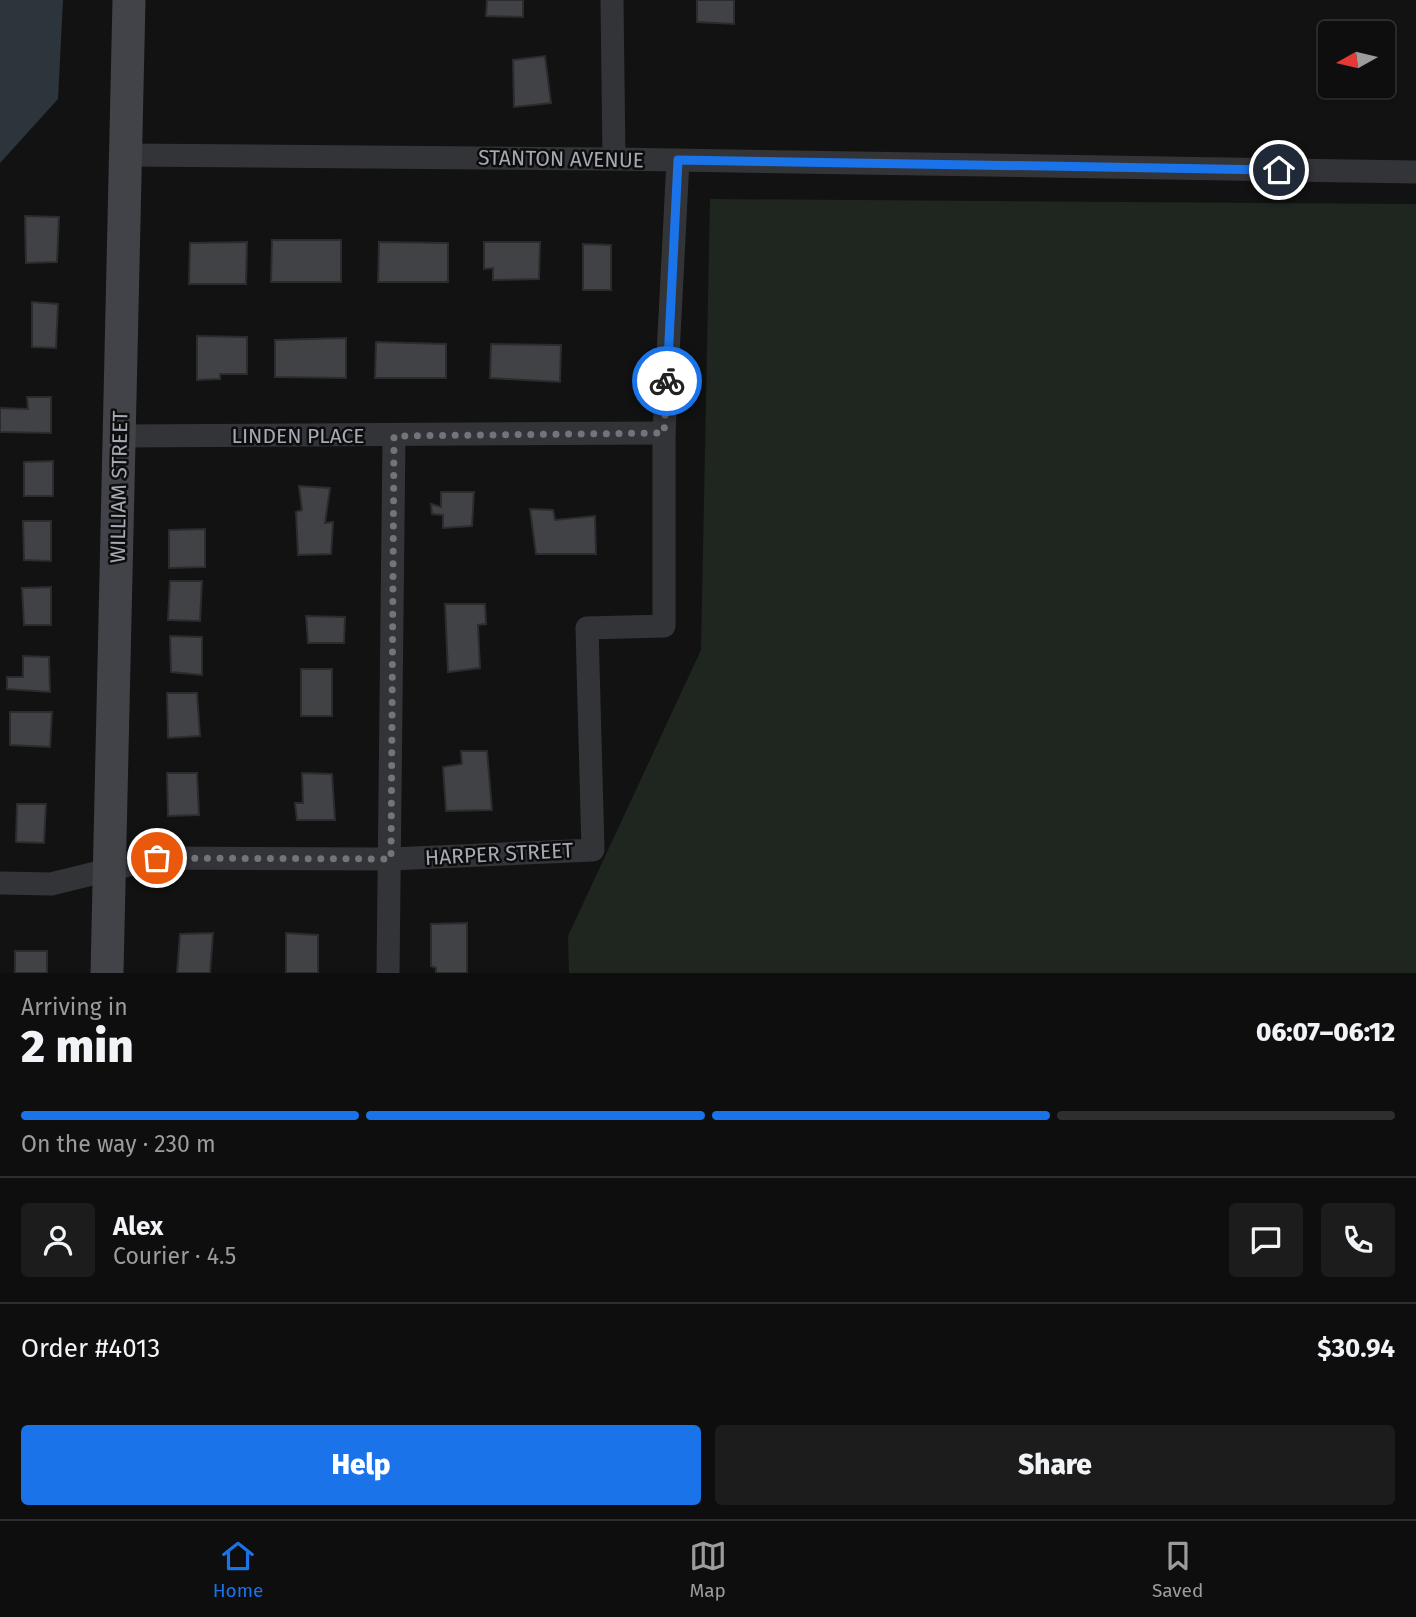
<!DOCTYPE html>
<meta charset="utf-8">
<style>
:root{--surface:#0e0e0e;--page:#1c1c1c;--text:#f1f3f6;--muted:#9b9c9e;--line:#2e2e2e;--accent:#1a73e8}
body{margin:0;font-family:"Fira Sans",sans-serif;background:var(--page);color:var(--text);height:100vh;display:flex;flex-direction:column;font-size:26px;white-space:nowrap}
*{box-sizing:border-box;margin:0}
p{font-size:23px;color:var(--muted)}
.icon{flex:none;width:38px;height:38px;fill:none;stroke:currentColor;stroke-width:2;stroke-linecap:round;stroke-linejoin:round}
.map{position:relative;height:973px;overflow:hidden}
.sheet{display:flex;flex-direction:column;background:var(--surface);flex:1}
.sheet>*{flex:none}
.needle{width:46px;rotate:262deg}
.fabs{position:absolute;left:1318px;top:21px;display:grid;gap:14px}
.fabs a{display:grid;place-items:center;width:77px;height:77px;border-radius:7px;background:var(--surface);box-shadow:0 2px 5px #0004,0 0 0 2px var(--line);font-size:35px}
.pin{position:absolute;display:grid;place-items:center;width:60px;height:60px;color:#fff;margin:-30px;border:4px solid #fff;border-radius:50%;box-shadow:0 2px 7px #0007}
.courier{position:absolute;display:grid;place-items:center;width:70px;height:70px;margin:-35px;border:5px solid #1a73e8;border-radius:50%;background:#fff;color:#222;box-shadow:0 2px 9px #0007}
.summary em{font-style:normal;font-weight:800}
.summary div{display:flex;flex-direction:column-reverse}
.summary{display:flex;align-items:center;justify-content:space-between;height:119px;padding:0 21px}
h1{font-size:46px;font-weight:800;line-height:52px}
.bar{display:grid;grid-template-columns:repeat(4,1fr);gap:10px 7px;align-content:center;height:84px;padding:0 21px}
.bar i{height:9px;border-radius:5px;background:var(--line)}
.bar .current{background:var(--accent)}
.bar p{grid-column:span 4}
.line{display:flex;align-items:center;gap:18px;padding:0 21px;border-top:2px solid var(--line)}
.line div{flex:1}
.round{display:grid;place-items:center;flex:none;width:74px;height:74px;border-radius:7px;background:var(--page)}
.action{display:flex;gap:14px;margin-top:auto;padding:14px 21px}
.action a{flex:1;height:80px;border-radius:7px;background:var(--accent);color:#fff;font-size:28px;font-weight:800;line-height:80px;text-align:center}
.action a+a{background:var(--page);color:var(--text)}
.dock{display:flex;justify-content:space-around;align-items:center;height:98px;border-top:2px solid var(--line);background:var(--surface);font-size:19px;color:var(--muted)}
.dock a{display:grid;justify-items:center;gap:4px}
.dock .current{color:var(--accent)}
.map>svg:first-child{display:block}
.green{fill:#1e261f}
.water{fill:#2c353b}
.building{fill:#414246;stroke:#2c2c2f;stroke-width:2}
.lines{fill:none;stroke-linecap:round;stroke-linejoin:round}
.minor{stroke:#333438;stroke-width:23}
.secondary{stroke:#414348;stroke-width:33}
.done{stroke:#71747b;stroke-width:7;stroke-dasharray:0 12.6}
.route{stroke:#1a73e8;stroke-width:9}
.labels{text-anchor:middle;stroke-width:5;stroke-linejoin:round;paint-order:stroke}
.street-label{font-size:21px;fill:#a4a9b3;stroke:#0d0d0e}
</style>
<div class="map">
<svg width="1416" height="973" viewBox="0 0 1416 973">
<rect width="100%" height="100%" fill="#121213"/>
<!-- green -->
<path class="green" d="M710,199L1416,204V973H569L568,936L701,650Z"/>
<!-- water -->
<path class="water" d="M0,0H63L58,99L0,163Z"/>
<!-- building -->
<g class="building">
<path d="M487,0H523V17L486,16Z"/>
<path d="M697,0H734V24L697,22Z"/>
<path d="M545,56L551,103L514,107L513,60Z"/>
<path d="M25,216L59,217L57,262L26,263Z"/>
<path d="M272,240H341V282H271Z"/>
<path d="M247,242L246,284H189L190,243Z"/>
<path d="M379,242L448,243V282H378Z"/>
<path d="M484,242H540L539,279L493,280V268L484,269Z"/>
<path d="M583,244L611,245V290H583Z"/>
<path d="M32,302L58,304L56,348L32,347Z"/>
<path d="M197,336L247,337V374H220V379L197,380Z"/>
<path d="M346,338V378L275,377V340Z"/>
<path d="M376,342L446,344V378H375Z"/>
<path d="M491,344L561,345L560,382L490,378Z"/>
<path d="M27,397H51V433L0,432V408L28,409Z"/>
<path d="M53,461V496H24V462Z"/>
<path d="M299,486L330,488L325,523L333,522L331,554L298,555L296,512L302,510Z"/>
<path d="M441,492H474L472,526L443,528V515L432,514L431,504L441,507Z"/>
<path d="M530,509L553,510L555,520L595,516L596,554H536Z"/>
<path d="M23,521H51V561L24,560Z"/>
<path d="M205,529V567L169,568V530Z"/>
<path d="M170,581H202L200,621L168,620Z"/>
<path d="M51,587V625H24L22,588Z"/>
<path d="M445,604H485L486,624L478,625L480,668L448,672Z"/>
<path d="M306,616L345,617L344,643H308Z"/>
<path d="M170,636L202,637V675L171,672Z"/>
<path d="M23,656L49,657L50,692L7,689V677H23Z"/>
<rect x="301" y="669" width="31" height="47"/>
<path d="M167,693H197L200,736L168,738Z"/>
<path d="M10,712H52L50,747L10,745Z"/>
<path d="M461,751H487L492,810L446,811L443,767L462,764Z"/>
<path d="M167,773H197L199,815L168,816Z"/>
<path d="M302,773L332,774L335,820H297L295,803H303Z"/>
<path d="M17,804H46L44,843L16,842Z"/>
<path d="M467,923V973H436V968L431,966V924Z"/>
<path d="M213,933L210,973H177L180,934Z"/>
<path d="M286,933L318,935V973H286Z"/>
<rect x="15" y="951" width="32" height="22"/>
</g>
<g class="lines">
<!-- minor -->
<g class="minor">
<path d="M612,1L614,159"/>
<path d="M126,155L614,159L1416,172"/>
<path d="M121,436L664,433"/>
<path d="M0,883L51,884L157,858L391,859L593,850L587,628L664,626V433L678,160"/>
<path d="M388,973L394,436"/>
</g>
<!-- secondary -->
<path class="secondary" d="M107,973L129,0"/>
</g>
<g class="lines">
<!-- done -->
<path class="done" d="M157,858L391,859L394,436L664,433L667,381"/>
<!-- route -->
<path class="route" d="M667,381L678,160L1279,170"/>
</g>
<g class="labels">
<!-- street labels -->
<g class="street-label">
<text transform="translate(561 159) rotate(1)" y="7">STANTON AVENUE</text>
<text x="298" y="443">LINDEN PLACE</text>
<text transform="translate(119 487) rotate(-89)" y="7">WILLIAM STREET</text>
<text transform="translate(499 854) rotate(-3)" y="7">HARPER STREET</text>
</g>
</g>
</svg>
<div class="fabs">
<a><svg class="needle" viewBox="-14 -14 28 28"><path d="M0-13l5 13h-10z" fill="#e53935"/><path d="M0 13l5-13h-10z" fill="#9b9c9e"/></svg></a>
</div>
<div class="pin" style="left:157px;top:858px;background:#ea580c"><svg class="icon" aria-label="bag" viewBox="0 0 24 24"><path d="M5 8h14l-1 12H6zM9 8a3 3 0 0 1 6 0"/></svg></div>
<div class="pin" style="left:1279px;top:170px;background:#1f2937"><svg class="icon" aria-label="home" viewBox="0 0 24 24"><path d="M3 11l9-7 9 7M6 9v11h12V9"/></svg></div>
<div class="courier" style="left:667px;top:381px"><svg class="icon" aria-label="bike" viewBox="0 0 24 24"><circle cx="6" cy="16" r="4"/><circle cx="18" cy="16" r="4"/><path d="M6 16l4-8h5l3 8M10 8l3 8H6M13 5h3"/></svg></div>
</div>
<section class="sheet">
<div class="summary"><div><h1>2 min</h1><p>Arriving in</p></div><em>06:07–06:12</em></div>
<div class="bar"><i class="current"></i><i class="current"></i><i class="current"></i><i></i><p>On the way · 230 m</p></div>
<div class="line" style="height:126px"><a class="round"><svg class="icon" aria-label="person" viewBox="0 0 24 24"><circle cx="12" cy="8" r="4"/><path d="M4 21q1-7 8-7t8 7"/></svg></a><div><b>Alex</b><p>Courier · 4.5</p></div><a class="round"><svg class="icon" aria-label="chat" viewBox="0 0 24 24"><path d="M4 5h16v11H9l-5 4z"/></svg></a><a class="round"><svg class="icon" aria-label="phone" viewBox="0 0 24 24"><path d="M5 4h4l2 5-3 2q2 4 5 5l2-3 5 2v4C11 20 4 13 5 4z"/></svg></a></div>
<div class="line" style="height:91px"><div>Order #4013</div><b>$30.94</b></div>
<div class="action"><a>Help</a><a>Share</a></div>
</section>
<nav class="dock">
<a class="current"><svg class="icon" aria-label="home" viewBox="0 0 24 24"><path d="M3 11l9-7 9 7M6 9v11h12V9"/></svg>Home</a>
<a><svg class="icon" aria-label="map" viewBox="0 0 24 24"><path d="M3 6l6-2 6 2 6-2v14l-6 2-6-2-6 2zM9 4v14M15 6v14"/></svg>Map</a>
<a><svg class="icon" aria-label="saved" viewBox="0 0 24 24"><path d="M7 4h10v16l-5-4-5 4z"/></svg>Saved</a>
</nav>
